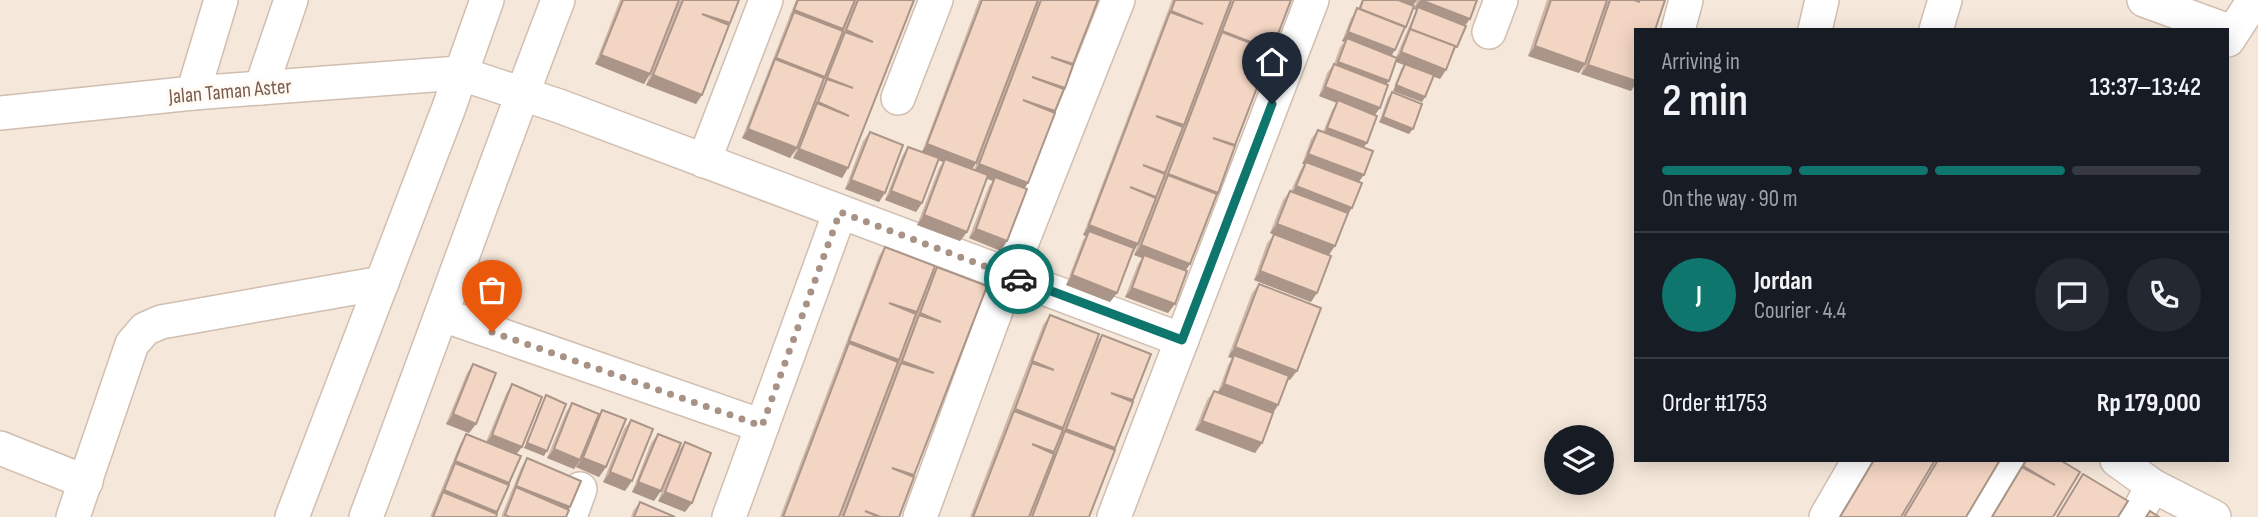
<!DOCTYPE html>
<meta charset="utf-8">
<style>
:root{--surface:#171b24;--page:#242831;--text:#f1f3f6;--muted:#9ea1a6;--line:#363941;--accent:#0f766e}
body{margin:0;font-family:"Sofia Sans Condensed",sans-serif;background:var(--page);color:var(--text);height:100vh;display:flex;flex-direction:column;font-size:26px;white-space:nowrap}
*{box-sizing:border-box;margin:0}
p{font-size:23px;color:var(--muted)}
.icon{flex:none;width:38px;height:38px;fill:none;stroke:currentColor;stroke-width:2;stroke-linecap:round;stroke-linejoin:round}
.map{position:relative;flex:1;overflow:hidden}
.sheet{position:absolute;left:1634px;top:28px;width:595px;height:434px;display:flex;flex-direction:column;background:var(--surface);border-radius:0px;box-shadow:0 4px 18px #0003}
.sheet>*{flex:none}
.fabs{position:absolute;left:1544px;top:425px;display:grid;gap:14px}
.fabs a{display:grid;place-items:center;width:70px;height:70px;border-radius:50%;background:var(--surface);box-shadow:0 4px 18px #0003;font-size:35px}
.pin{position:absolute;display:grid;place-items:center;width:60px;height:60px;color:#fff;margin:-72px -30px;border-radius:50% 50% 50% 0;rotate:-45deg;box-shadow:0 0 7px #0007}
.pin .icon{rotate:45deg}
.courier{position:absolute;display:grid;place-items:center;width:70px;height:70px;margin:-35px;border:5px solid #0f766e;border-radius:50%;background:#fff;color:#222;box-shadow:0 2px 9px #0007}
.headline em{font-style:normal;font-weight:600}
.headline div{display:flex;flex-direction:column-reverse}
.headline{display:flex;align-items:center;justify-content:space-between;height:119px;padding:0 28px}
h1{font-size:46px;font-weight:600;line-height:52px}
.bar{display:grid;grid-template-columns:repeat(4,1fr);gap:10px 7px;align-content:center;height:84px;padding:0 28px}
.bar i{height:9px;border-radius:5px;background:var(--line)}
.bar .active{background:var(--accent)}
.bar p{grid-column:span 4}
.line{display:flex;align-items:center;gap:18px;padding:0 28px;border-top:2px solid var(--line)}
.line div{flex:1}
.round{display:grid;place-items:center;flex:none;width:74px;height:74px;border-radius:37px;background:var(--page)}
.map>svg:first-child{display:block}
.residential{fill:#f5e8da;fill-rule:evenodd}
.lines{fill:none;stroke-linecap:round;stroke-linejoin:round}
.minor-casing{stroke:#d1beb0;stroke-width:36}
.minor{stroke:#fff;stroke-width:33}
.wall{fill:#d1b7a8;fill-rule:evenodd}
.shaded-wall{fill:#aa9588}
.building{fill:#f3d5c3;stroke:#aa9588;stroke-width:2}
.done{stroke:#a89285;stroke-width:7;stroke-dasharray:0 12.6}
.route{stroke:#0f766e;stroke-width:9}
.labels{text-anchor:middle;stroke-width:6;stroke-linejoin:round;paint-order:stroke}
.street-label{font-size:21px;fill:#7a5c4d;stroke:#fffaf3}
</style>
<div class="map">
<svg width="2258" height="517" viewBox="0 0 2258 517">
<rect width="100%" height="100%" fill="#fdf6ec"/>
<!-- residential -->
<path class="residential" d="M0,0H2258V517H0ZM1636,30H2228V460H1636ZM1556,438H1601V483H1556Z"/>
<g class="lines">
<!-- minor casing -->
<g class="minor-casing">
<g id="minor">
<path d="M2144,0L2226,30"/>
<path d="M1678,30L1686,0"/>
<path d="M1815,30L1822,0"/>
<path d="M1936,30L1945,0"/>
<path d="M1489,32L1501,0"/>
<path d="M2228,40L2254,0"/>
<path d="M261,88L291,0"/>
<path d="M193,93L221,0"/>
<path d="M898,98L936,0"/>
<path d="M0,113L193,93L459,73L559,106L1182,340"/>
<path d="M704,161L766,0"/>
<path d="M443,315L762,426"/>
<path d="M0,448L86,482"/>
<path d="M2117,460L2153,486L2214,517"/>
<path d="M73,517L132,344L145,329L161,322L382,283"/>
<path d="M292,517L448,110L487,0"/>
<path d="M366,517C431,345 492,172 558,0"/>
<path d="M570,517L580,489"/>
<path d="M729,517L840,212"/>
<path d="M920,517L1009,275L1118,0"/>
<path d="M1114,517L1312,0"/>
<path d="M1826,517L1859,460"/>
<path d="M1978,517L2012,460"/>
<path d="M2135,517L2153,486"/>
</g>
</g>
<!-- minor -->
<use href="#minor" class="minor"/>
</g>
<!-- wall -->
<g class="wall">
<path d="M620,0H679L650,74L644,84L595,64Z"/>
<path d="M680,0H739L696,104L646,85Z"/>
<path d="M796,0H855L797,148L790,158L742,138Z"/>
<path d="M855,0H914L848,168L842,178L793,158Z"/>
<path d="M979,0H1038L976,163L972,169L974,170L1038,0H1098L1055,111L1024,188L1001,251L969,238L989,186L993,181L987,179L967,232L960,241L917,225L939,168L943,162L939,160L922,203L916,212L885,200L902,156L908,147L922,152Z"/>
<path d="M1172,0H1291L1190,264L1185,271L1168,313L1125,297L1138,264L1142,258L1134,255L1138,244L1133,253L1117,293L1110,302L1066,285L1083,240L1086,236L1083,235ZM1184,125L1165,174H1164ZM1161,183H1162L1139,243L1155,198Z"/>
<path d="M1362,0H1417L1413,6L1395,50L1392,55L1396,57L1416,10L1414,9L1417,0H1477L1470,19L1465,25L1454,52L1440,79L1433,76L1422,102L1393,91L1401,69L1404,65L1396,62L1387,84L1380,108L1375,115L1364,148L1359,182L1352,208L1347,215L1329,255L1311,302L1254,280L1267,243L1274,235L1270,233L1283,200L1290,191H1291L1300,171L1304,164H1302L1311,139L1318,130L1323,132L1332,110L1337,103L1319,96L1327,73L1334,64L1340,47L1344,42L1342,41L1351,18L1358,9Z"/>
<path d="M1547,0H1665L1636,30V83L1631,91L1581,74L1584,65L1579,73L1528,56Z"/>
<path d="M1392,92L1409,134L1379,122L1388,97Z"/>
<path d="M870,132L879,202L845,189L863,141Z"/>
<path d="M885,247L931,276L937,267L914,475L899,517H840L917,312L839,517H780L879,256Z"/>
<path d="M1259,284L1290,380L1288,379L1278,405L1273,413L1262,443L1255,453L1195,430L1207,400L1214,391L1218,392L1228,365L1232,358L1228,357L1252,293Z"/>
<path d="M1050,315L1095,344L1102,335L1132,402L1089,517H1030L1094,348L1029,517H970L1043,325Z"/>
<path d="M473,364L476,424L469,433L446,424L467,373Z"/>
<path d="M512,384L516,454L509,483L496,517H430L460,444L466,434L486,442L506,394Z"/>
<path d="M546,395L544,456L524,448L543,400Z"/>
<path d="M572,403L598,416L602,410L606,467L599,477L576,467L578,464L574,469L547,458L566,412Z"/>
<path d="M631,420L625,491L603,482L624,429Z"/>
<path d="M658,434L654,501L632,492L651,443Z"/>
<path d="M685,442V512L658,501L678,451Z"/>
<path d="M527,458L569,509L566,517H501L521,468Z"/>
<path d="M1873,460H1935L1901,517H1839Z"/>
<path d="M1938,460H2000L1966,517H1903Z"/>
<path d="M2025,460H2060L2053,517H1991Z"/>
<path d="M640,502L675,517H631L633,511Z"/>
</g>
<!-- shaded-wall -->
<g class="shaded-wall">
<path d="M1390,0H1417L1411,8Z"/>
<path d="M1420,0L1470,19L1463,28L1418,7L1416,10L1414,9Z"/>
<path d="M794,10L843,29L837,38L794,12L788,19Z"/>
<path d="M1222,31L1272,50L1265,59L1222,32L1216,40Z"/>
<path d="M1348,32L1395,50L1389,59L1347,38L1344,42L1342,41Z"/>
<path d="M1535,46L1585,64L1579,73L1528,56Z"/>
<path d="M1401,52L1446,70L1440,79L1394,61Z"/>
<path d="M601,55L650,74L644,84L595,64Z"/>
<path d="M776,58L825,77L818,86L775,59L769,67Z"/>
<path d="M1338,62L1389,81L1382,90L1332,71Z"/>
<path d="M1588,65L1636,81V83L1631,91L1581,74Z"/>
<path d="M653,75L702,95L696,104L646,85Z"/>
<path d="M1396,85L1425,97L1422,102L1393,91Z"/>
<path d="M1325,87L1380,108L1373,117L1338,100L1337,103L1319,96Z"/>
<path d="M1383,117L1413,129L1409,134L1379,122Z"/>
<path d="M1327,128L1367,143L1360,152L1321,138Z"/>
<path d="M748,129L797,148L790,158L742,138Z"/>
<path d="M927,144L976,163L970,173L945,159L943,162L921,153Z"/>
<path d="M799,149L848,168L842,178L793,158Z"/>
<path d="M1308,154L1364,175L1357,184L1306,162L1304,164H1302Z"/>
<path d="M979,164L1028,183L1021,192L995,177L993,181L973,173Z"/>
<path d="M1168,174L1218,193L1211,202L1168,175L1161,183Z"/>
<path d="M851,180L885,193L879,202L845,189Z"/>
<path d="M1296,186L1352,208L1346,217L1290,196Z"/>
<path d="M891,191L922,203L916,212L885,200Z"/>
<path d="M924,215L967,232L960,241L917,225Z"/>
<path d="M1277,224L1335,246L1328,256L1270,233Z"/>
<path d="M1089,225L1138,244L1132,254L1089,231L1086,236L1083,235Z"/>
<path d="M976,229L1007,241L1001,251L969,238Z"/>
<path d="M1141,245L1190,264L1184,273L1144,255L1142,258L1134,255Z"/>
<path d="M1260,271L1317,293L1311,302L1254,280Z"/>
<path d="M1072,275L1117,293L1110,302L1066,285Z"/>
<path d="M1132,288L1175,304L1168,313L1125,297Z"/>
<path d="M849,341L899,360L892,369L849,343L843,351Z"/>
<path d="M1235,347L1297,371L1290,380L1233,358L1234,355L1232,358L1228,357Z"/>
<path d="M1224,384L1278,405L1272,415L1217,393Z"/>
<path d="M1015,409L1063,428L1057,438L1014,411L1008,418Z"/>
<path d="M453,414L476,424L469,433L446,424Z"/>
<path d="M1202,421L1262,443L1255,453L1195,430Z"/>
<path d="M1066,429L1115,448L1109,457L1065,431L1060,439Z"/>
<path d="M492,435L522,447L515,456L485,444Z"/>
<path d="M527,443L547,451L544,456L524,448Z"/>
<path d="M554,449L580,460L574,469L547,458Z"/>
<path d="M583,458L606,467L599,477L576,467Z"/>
<path d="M455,461L509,483L503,492L455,463L449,471Z"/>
<path d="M610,472L632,481L625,491L603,482Z"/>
<path d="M638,482L661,491L654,501L632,492Z"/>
<path d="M516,486L570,507L564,517L516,487L510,495Z"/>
<path d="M444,490L497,512L494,517L443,492L437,499Z"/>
<path d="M665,492L692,503L685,512L658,501Z"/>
</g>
<!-- building -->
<g class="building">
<path d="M623,0H679L650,74L601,55Z"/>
<path d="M683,0H739L730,23L702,14L729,25L702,95L653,75Z"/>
<path d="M798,0H855L843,29L794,10Z"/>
<path d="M858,0H914L848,168L799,149L817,103L849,116L818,102L827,79L853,88L827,78L845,32L873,42L846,30Z"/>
<path d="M982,0H1038L976,163L927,144Z"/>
<path d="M1041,0H1098L1073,64L1051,57L1073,65L1065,88L1032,77L1064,89L1055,111L1023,100L1055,113L1028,183L979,164Z"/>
<path d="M1175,0H1231L1184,125L1156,116L1183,127L1165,173L1143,165L1165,174L1156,197L1130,187L1156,198L1138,244L1089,225L1170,12L1203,24L1171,11Z"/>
<path d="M1234,0H1291L1272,50L1222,31Z"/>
<path d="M1363,0H1398L1414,6L1406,27L1360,9Z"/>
<path d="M1421,0H1477L1470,19Z"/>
<path d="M1551,0H1607L1585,64L1535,46Z"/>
<path d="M1610,0H1634L1640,2L1635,0H1665L1655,30H1636V81L1588,65Z"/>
<path d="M1418,7L1466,26L1457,47L1410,29Z"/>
<path d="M1357,8L1405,27L1395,50L1348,32Z"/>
<path d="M794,12L843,31L825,77L776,58Z"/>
<path d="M1410,29L1455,46L1446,70L1401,52Z"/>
<path d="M1222,32L1271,51L1235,145L1213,138L1235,146L1218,193L1168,174Z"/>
<path d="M1347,38L1397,58L1389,81L1338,62Z"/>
<path d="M775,59L824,78L797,148L748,129Z"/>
<path d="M1334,64L1388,85L1380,108L1325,87Z"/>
<path d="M1405,64L1434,75L1425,97L1396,85Z"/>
<path d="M1392,92L1422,104L1413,129L1383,117Z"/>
<path d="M1338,100L1377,116L1367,143L1327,128Z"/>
<path d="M1318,130L1373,151L1364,175L1308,154Z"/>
<path d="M870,132L903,145L885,193L851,180Z"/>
<path d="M908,147L939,158L922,203L891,191Z"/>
<path d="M945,159L988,175L967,232L924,215Z"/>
<path d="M1306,162L1362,183L1352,208L1296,186Z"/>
<path d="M1168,175L1217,194L1190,264L1141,245Z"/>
<path d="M995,177L1027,189L1007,241L976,229Z"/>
<path d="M1290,191L1348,213L1335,246L1277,224Z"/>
<path d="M1089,231L1134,248L1117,293L1072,275Z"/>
<path d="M1274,234L1331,256L1317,293L1260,271Z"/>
<path d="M885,247L935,266L917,312L889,303L916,314L899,360L849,341Z"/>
<path d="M1144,255L1187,271L1175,304L1132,288Z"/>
<path d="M937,267L987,286L914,475L892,468L914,477L899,517H881L865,511L879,517H843L901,363L934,373L902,361L919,315L941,322L920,313Z"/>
<path d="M1259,284L1321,308L1297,371L1235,347Z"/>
<path d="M1050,315L1099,334L1063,428L1015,409L1032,363L1054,370L1032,361Z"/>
<path d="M1102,335L1151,354L1133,400L1111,393L1133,402L1115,448L1066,429Z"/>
<path d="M849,343L898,362L839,517H783Z"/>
<path d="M1234,355L1289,376L1278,405L1224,384Z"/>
<path d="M473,364L496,373L476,424L453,414Z"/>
<path d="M512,384L542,397L522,447L492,435Z"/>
<path d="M1214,391L1273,413L1262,443L1202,421Z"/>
<path d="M546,395L566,404L547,451L527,443Z"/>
<path d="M572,403L599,414L580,460L554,449Z"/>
<path d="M602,410L626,419L606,467L583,458Z"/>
<path d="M1014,411L1063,430L1054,452L1032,444L1054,454L1029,517H973Z"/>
<path d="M631,420L653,429L632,481L610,472Z"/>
<path d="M1065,431L1115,450L1089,517H1032Z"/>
<path d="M466,434L521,456L509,483L455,461Z"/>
<path d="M658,434L681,443L661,491L638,482Z"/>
<path d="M685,442L711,453L692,503L665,492Z"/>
<path d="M527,458L581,481L570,507L516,486Z"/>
<path d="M1874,460H1935L1901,517H1840Z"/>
<path d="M1938,460H2000L1966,517H1904Z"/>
<path d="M2026,460H2060L2080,472L2053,517H1992L2022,467L2055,485L2023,466Z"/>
<path d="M455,463L509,485L497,512L444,490Z"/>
<path d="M2083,474L2128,501L2118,517H2057Z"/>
<path d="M516,487L569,510L566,517H510L505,515Z"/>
<path d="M443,492L497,514L496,517H433Z"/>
<path d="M640,502L675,517H634Z"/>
<path d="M2150,511L2159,517H2146Z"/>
</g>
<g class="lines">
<!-- done -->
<path class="done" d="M492,332L762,426L840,212L1019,279"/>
<!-- route -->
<path class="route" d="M1019,279L1182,340L1272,104"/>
</g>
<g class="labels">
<!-- street labels -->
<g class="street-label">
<text transform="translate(230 91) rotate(-5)" y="7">Jalan Taman Aster</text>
</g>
</g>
</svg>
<div class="fabs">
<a><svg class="icon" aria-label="layers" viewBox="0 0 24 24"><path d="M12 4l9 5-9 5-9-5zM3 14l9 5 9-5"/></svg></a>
</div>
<div class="pin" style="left:492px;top:332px;background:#ea580c"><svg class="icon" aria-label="bag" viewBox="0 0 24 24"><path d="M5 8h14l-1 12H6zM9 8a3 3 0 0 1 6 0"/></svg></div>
<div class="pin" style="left:1272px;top:104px;background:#1f2937"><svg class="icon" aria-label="home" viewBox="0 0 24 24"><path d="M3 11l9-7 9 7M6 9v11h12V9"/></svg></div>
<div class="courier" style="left:1019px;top:279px"><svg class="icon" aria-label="car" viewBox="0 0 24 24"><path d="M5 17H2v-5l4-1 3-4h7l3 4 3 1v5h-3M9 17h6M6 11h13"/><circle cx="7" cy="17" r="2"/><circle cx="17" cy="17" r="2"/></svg></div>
<section class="sheet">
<div class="headline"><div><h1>2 min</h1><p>Arriving in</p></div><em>13:37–13:42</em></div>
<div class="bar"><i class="active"></i><i class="active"></i><i class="active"></i><i></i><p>On the way · 90 m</p></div>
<div class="line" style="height:126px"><b class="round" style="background:var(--accent);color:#fff">J</b><div><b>Jordan</b><p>Courier · 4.4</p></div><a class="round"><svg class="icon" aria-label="chat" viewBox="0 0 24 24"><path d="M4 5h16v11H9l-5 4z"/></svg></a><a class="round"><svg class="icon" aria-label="phone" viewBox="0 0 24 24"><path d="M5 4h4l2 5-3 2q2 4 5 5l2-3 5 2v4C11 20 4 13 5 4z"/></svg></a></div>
<div class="line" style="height:91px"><div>Order #1753</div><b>Rp 179,000</b></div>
</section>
</div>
